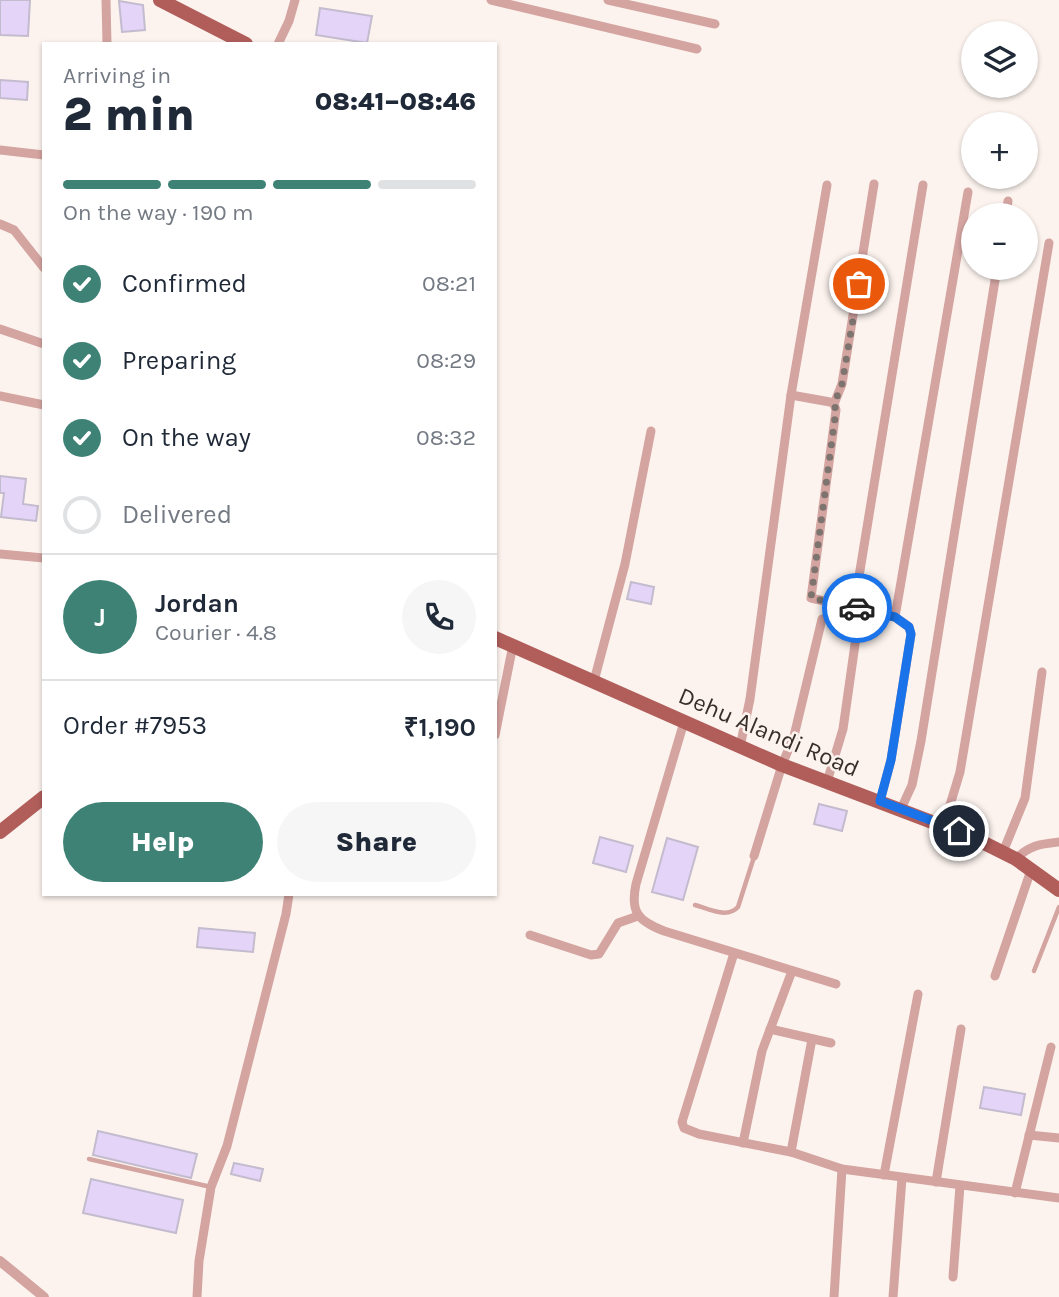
<!DOCTYPE html>
<meta charset="utf-8">
<style>
:root{--surface:#fff;--page:#f6f6f7;--text:#1f2937;--muted:#747a83;--line:#e0e1e3;--accent:#3e8276}
body{margin:0;font-family:Karla,sans-serif;background:var(--page);color:var(--text);height:100vh;display:flex;flex-direction:column;font-size:26px;white-space:nowrap}
*{box-sizing:border-box;margin:0}
p{font-size:23px;color:var(--muted)}
.icon{flex:none;width:38px;height:38px;fill:none;stroke:currentColor;stroke-width:2;stroke-linecap:round;stroke-linejoin:round}
.map{position:relative;flex:1;overflow:hidden}
.details{position:absolute;left:42px;top:42px;width:455px;height:854px;display:flex;flex-direction:column;background:var(--surface);border-radius:0px;box-shadow:0 2px 5px #0004}
.details>*{flex:none}
.controls{position:absolute;left:961px;top:21px;display:grid;gap:14px}
.controls a{display:grid;place-items:center;width:77px;height:77px;border-radius:50%;background:var(--surface);box-shadow:0 2px 5px #0004;font-size:35px}
.pin{position:absolute;display:grid;place-items:center;width:60px;height:60px;color:#fff;margin:-30px;border:4px solid #fff;border-radius:50%;box-shadow:0 2px 7px #0007}
.courier{position:absolute;display:grid;place-items:center;width:70px;height:70px;margin:-35px;border:5px solid #1a73e8;border-radius:50%;background:#fff;color:#222;box-shadow:0 2px 9px #0007}
.headline em{font-style:normal;font-weight:800}
.headline div{display:flex;flex-direction:column-reverse}
.headline{display:flex;align-items:center;justify-content:space-between;height:119px;padding:0 21px}
h1{font-size:46px;font-weight:800;line-height:52px}
.bar{display:grid;grid-template-columns:repeat(4,1fr);gap:10px 7px;align-content:center;height:84px;padding:0 21px}
.bar i{height:9px;border-radius:5px;background:var(--line)}
.bar .active{background:var(--accent)}
.bar p{grid-column:span 4}
.line{display:flex;align-items:center;gap:18px;padding:0 21px;border-top:2px solid var(--line)}
.line div{flex:1}
.round{display:grid;place-items:center;flex:none;width:74px;height:74px;border-radius:37px;background:var(--page)}
ol{padding:0 21px;list-style:none}
li{display:flex;align-items:center;gap:21px;height:77px}
li p{margin-inline-start:auto}
li .icon{padding:7px;border-radius:50%;background:var(--accent);color:#fff;stroke-width:4}
li:last-child{color:var(--muted)}
li i{width:38px;height:38px;border:4px solid var(--line);border-radius:50%}
.action{display:flex;gap:14px;margin-top:auto;padding:14px 21px}
.action a{flex:1;height:80px;border-radius:42px;background:var(--accent);color:#fff;font-size:28px;font-weight:800;line-height:80px;text-align:center}
.action a+a{background:var(--page);color:var(--text)}
.map>svg:first-child{display:block}
.building{fill:#e4d4f8;stroke:#c3bbce;stroke-width:2}
.lines{fill:none;stroke-linecap:round;stroke-linejoin:round}
.service{stroke:#d4a4a1;stroke-width:4.5}
.minor{stroke:#d4a4a1;stroke-width:9}
.tertiary{stroke:#d4a4a1;stroke-width:10}
.primary{stroke:#b15e5b;stroke-width:14}
.done{stroke:#7d746f;stroke-width:7;stroke-dasharray:0 12.6}
.route{stroke:#1a73e8;stroke-width:9}
.labels{text-anchor:middle;stroke-width:5;stroke-linejoin:round;paint-order:stroke}
.street-label{font-size:24px;fill:#382f2b;stroke:#fcf3ee}
</style>
<div class="map">
<svg width="1059" height="1297" viewBox="0 0 1059 1297">
<rect width="100%" height="100%" fill="#fcf3ee"/>
<!-- building -->
<g class="building">
<path d="M0,0H30L28,36L0,35Z"/>
<path d="M119,1L143,5L145,30L122,32Z"/>
<path d="M320,8L372,16L367,43L316,35Z"/>
<path d="M0,80L28,82L27,100L0,98Z"/>
<path d="M0,476L26,479L23,504L38,506L36,521L1,517L4,493H0Z"/>
<path d="M631,582L654,587L651,604L627,599Z"/>
<path d="M819,804L847,811L842,831L814,824Z"/>
<path d="M600,837L633,846L626,872L593,863Z"/>
<path d="M667,838L698,847L683,900L652,892Z"/>
<path d="M199,928L255,933L253,952L197,947Z"/>
<path d="M984,1087L1025,1094L1021,1115L980,1108Z"/>
<path d="M98,1131L197,1154L191,1178L93,1155Z"/>
<path d="M234,1163L263,1169L260,1181L231,1174Z"/>
<path d="M91,1179L183,1200L176,1233L83,1213Z"/>
</g>
<g class="lines">
<!-- service -->
<g class="service">
<path d="M695,905C709,909 727,919 738,907L754,857"/>
<path d="M1034,971L1059,907"/>
<path d="M89,1159L211,1187"/>
</g>
<!-- minor -->
<g class="minor">
<path d="M106,0L107,44"/>
<path d="M491,0L697,49"/>
<path d="M608,0L715,24"/>
<path d="M278,44L289,21L295,0"/>
<path d="M0,150L44,155"/>
<path d="M1006,215L1008,201"/>
<path d="M0,224L14,230L44,268"/>
<path d="M0,329L44,344"/>
<path d="M791,395L830,402L834,404L836,410L811,598L895,617L909,627L911,634L891,760L880,801"/>
<path d="M0,396L44,405"/>
<path d="M834,404L842,384L874,184"/>
<path d="M0,554L44,558"/>
<path d="M854,607L923,185"/>
<path d="M895,617L968,192"/>
<path d="M594,681L625,564L651,431"/>
<path d="M684,722L636,884C630,912 638,921 664,931L836,984"/>
<path d="M495,735L513,645"/>
<path d="M740,747L750,699L791,395L827,185"/>
<path d="M827,782L843,729L860,609"/>
<path d="M901,809L912,785L921,741L997,268"/>
<path d="M944,825L960,772L1049,243"/>
<path d="M1003,852L1025,798L1042,672"/>
<path d="M754,856L782,765L794,736L822,619"/>
<path d="M1016,859C1029,845 1041,844 1059,842"/>
<path d="M530,935L591,955L599,954L618,923L638,916"/>
<path d="M734,953L682,1122L684,1128L699,1134L791,1152L842,1169L1059,1198"/>
<path d="M995,976L1031,870"/>
<path d="M770,1029L831,1043"/>
<path d="M1029,1135L1059,1138"/>
<path d="M743,1143L762,1051L792,971"/>
<path d="M791,1152L812,1039"/>
<path d="M884,1175L918,994"/>
<path d="M936,1182L961,1029"/>
<path d="M1015,1193L1051,1047"/>
<path d="M953,1277L960,1186"/>
<path d="M197,1297L199,1261L211,1187L227,1146L286,914L289,894"/>
<path d="M834,1297L842,1169"/>
<path d="M893,1297L902,1178"/>
</g>
<!-- tertiary -->
<path class="tertiary" d="M0,1261L44,1297"/>
<!-- primary -->
<g class="primary">
<path d="M160,0L246,44"/>
<path d="M495,638L782,765L974,838L1016,859L1059,890"/>
<path d="M0,832L44,797"/>
</g>
</g>
<g class="lines">
<!-- done -->
<path class="done" d="M857,608L811,598L836,410L834,404L842,384L859,284"/>
<!-- route -->
<path class="route" d="M857,608L895,617L909,627L911,634L891,760L880,801L959,831"/>
</g>
<g class="labels">
<!-- street labels -->
<g class="street-label">
<text transform="translate(769 732) rotate(23)" y="8">Dehu Alandi Road</text>
</g>
</g>
</svg>
<div class="controls">
<a><svg class="icon" aria-label="layers" viewBox="0 0 24 24"><path d="M12 4l9 5-9 5-9-5zM3 14l9 5 9-5"/></svg></a>
<a>+</a>
<a>−</a>
</div>
<div class="pin" style="left:859px;top:284px;background:#ea580c"><svg class="icon" aria-label="bag" viewBox="0 0 24 24"><path d="M5 8h14l-1 12H6zM9 8a3 3 0 0 1 6 0"/></svg></div>
<div class="pin" style="left:959px;top:831px;background:#1f2937"><svg class="icon" aria-label="home" viewBox="0 0 24 24"><path d="M3 11l9-7 9 7M6 9v11h12V9"/></svg></div>
<div class="courier" style="left:857px;top:608px"><svg class="icon" aria-label="car" viewBox="0 0 24 24"><path d="M5 17H2v-5l4-1 3-4h7l3 4 3 1v5h-3M9 17h6M6 11h13"/><circle cx="7" cy="17" r="2"/><circle cx="17" cy="17" r="2"/></svg></div>
<section class="details">
<div class="headline"><div><h1>2 min</h1><p>Arriving in</p></div><em>08:41–08:46</em></div>
<div class="bar"><i class="active"></i><i class="active"></i><i class="active"></i><i></i><p>On the way · 190 m</p></div>
<ol>
<li><svg class="icon" aria-label="check" viewBox="0 0 24 24"><path d="M5 12l5 5 9-10"/></svg>Confirmed<p>08:21</p></li>
<li><svg class="icon" aria-label="check" viewBox="0 0 24 24"><path d="M5 12l5 5 9-10"/></svg>Preparing<p>08:29</p></li>
<li><svg class="icon" aria-label="check" viewBox="0 0 24 24"><path d="M5 12l5 5 9-10"/></svg>On the way<p>08:32</p></li>
<li><i></i>Delivered</li>
</ol>
<div class="line" style="height:126px"><b class="round" style="background:var(--accent);color:#fff">J</b><div><b>Jordan</b><p>Courier · 4.8</p></div><a class="round"><svg class="icon" aria-label="phone" viewBox="0 0 24 24"><path d="M5 4h4l2 5-3 2q2 4 5 5l2-3 5 2v4C11 20 4 13 5 4z"/></svg></a></div>
<div class="line" style="height:91px"><div>Order #7953</div><b>₹1,190</b></div>
<div class="action"><a>Help</a><a>Share</a></div>
</section>
</div>
